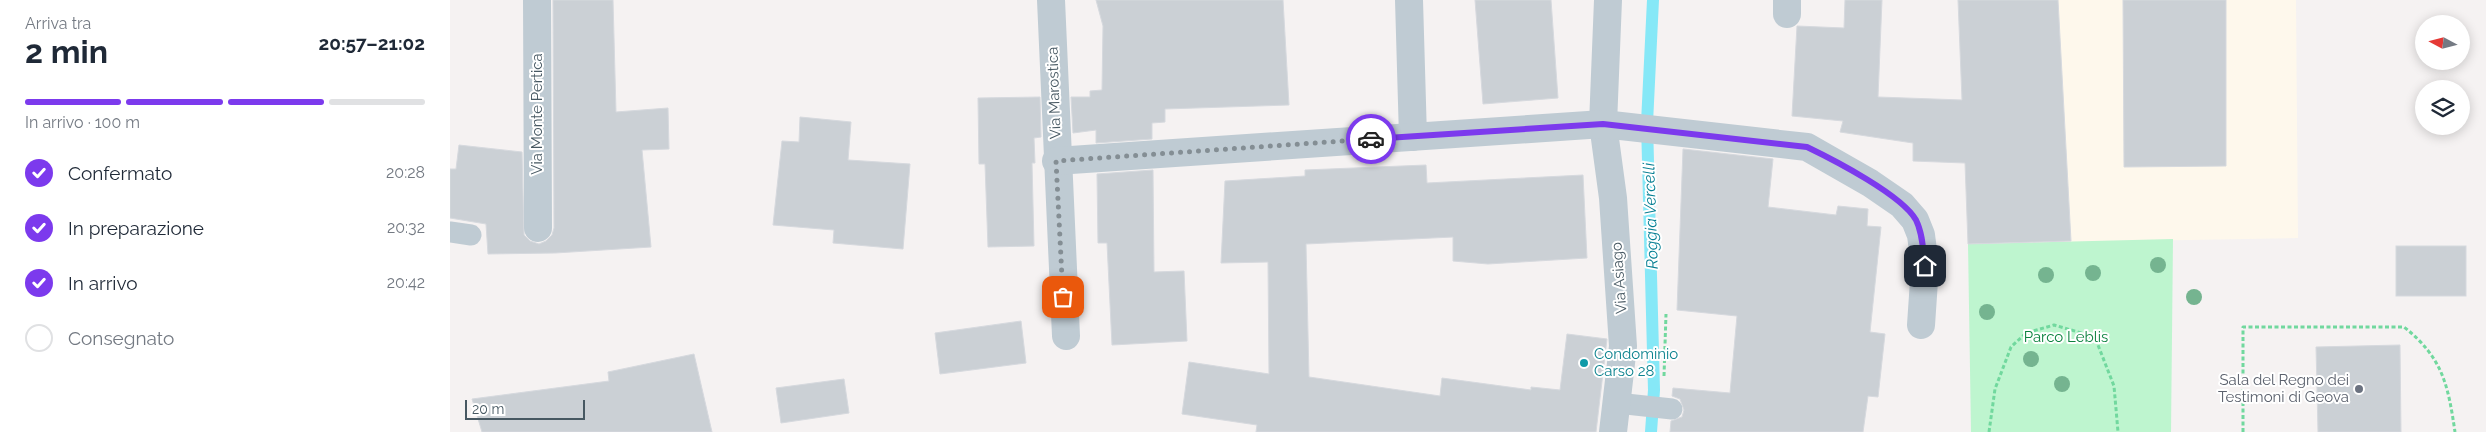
<!DOCTYPE html>
<html lang="it">
<meta charset="utf-8">
<style>
:root{--surface:#fff;--page:#f2f2f3;--text:#1f2937;--muted:#747a83;--line:#e0e1e3;--accent:#7c3aed}
body{margin:0;font-family:Raleway,sans-serif;background:var(--page);color:var(--text);height:100vh;display:flex;flex-direction:column;font-size:19px;white-space:nowrap}
*{box-sizing:border-box;margin:0}
p{font-size:16px;color:var(--muted)}
.icon{flex:none;width:28px;height:28px;fill:none;stroke:currentColor;stroke-width:2;stroke-linecap:round;stroke-linejoin:round}
.map{position:relative;flex:1;overflow:hidden}
.panel{display:flex;flex-direction:column;background:var(--surface);width:450px}
.panel>*{flex:none}
.needle{width:32px;rotate:277deg}
.buttons{position:absolute;left:1965px;top:15px;display:grid;gap:10px}
.buttons a{display:grid;place-items:center;width:55px;height:55px;border-radius:50%;background:var(--surface);box-shadow:0 2px 12px #0003;font-size:25px}
.scale{position:absolute;left:15px;bottom:12px;width:120px;box-sizing:border-box;padding-left:5px;border:2px solid #475862;border-top:0;font-size:14px;line-height:18px;white-space:nowrap;color:#475862;-webkit-text-stroke:4px #fff;paint-order:stroke}
.pin{position:absolute;display:grid;place-items:center;width:42px;height:42px;color:#fff;margin:-21px;border-radius:10px;box-shadow:0 2px 8px #0006}
.courier{position:absolute;display:grid;place-items:center;width:50px;height:50px;margin:-25px;border:4px solid #7c3aed;border-radius:50%;background:#fff;color:#222;box-shadow:0 1px 6px #0007}
.overview em{font-style:normal;font-weight:700}
.overview div{display:flex;flex-direction:column-reverse}
.overview{display:flex;align-items:center;justify-content:space-between;height:85px;padding:0 25px}
h1{font-size:32px;font-weight:700;line-height:38px}
.bar{display:grid;grid-template-columns:repeat(4,1fr);gap:8px 5px;align-content:center;height:60px;padding:0 25px}
.bar i{height:6px;border-radius:4px;background:var(--line)}
.bar .current{background:var(--accent)}
.bar p{grid-column:span 4}
ol{padding:0 25px;list-style:none}
li{display:flex;align-items:center;gap:15px;height:55px}
li p{margin-inline-start:auto}
li .icon{padding:5px;border-radius:50%;background:var(--accent);color:#fff;stroke-width:4}
li:last-child{color:var(--muted)}
li i{width:28px;height:28px;border:2px solid var(--line);border-radius:50%}
main{display:flex;flex:1;min-height:0}
.map>svg:first-child{display:block}
.commercial{fill:#fef8ec}
.green{fill:#bef5cf}
.lines{fill:none;stroke-linecap:round;stroke-linejoin:round}
.stream{stroke:#86e8f7;stroke-width:12}
.building{fill:#cbd0d5;stroke:#d6d9de}
.path{stroke:#71d89e;stroke-width:3;stroke-dasharray:4 2.5;stroke-linecap:butt}
.service{stroke:#bfcbd3;stroke-width:21}
.minor{stroke:#bfcbd3;stroke-width:28}
.tree{fill:#75b490}
.done{stroke:#848e94;stroke-width:5;stroke-dasharray:0 9}
.route{stroke:#7c3aed;stroke-width:6}
.culture-dot{fill:#0f9aa8;stroke:#fff;stroke-width:2}
.worship-dot{fill:#6b7280;stroke:#fff;stroke-width:2}
.labels{text-anchor:middle;stroke-width:4;stroke-linejoin:round;paint-order:stroke}
.street-label{font-size:15px;fill:#475862;stroke:#fff}
.park-label{font-size:15px;fill:#0c823f;stroke:#fff}
.culture-label{font-size:15px;fill:#0d838f;stroke:#fff;text-anchor:start}
.worship-label{font-size:15px;fill:#5b616d;stroke:#fff;text-anchor:end}
.water-label{font-size:16px;font-style:italic;fill:#047e92;stroke:#fff}
</style>
<main>
<section class="panel">
<div class="overview"><div><h1>2 min</h1><p>Arriva tra</p></div><em>20:57–21:02</em></div>
<div class="bar"><i class="current"></i><i class="current"></i><i class="current"></i><i></i><p>In arrivo · 100 m</p></div>
<ol>
<li><svg class="icon" aria-label="check" viewBox="0 0 24 24"><path d="M5 12l5 5 9-10"/></svg>Confermato<p>20:28</p></li>
<li><svg class="icon" aria-label="check" viewBox="0 0 24 24"><path d="M5 12l5 5 9-10"/></svg>In preparazione<p>20:32</p></li>
<li><svg class="icon" aria-label="check" viewBox="0 0 24 24"><path d="M5 12l5 5 9-10"/></svg>In arrivo<p>20:42</p></li>
<li><i></i>Consegnato</li>
</ol>
</section>
<div class="map">
<svg width="2036" height="432" viewBox="0 0 2036 432">
<rect width="100%" height="100%" fill="#f5f2f2"/>
<!-- commercial -->
<path class="commercial" d="M1508,0H1846L1848,238L1518,244Z"/>
<!-- green -->
<path class="green" d="M1723,239L1721,432H1521L1518,244Z"/>
<g class="lines">
<!-- stream -->
<path class="stream" d="M1201,432L1204,390L1197,123L1203,0"/>
</g>
<!-- building -->
<g class="building">
<path d="M103,0H163L166,112L218,108L219,149L192,150L201,247L105,253L38,254L36,224L0,218V169H6L9,145L72,152L74,235L80,241L89,244L96,241L102,235L104,228Z"/>
<path d="M646,0H833L839,105L715,109V122L702,123V139L646,143V130L623,133L621,97H640V91L652,90L653,26Z"/>
<path d="M1025,0H1101L1108,98L1033,104Z"/>
<path d="M1395,0H1432L1428,97L1512,100L1508,0H1608L1621,241L1518,244L1515,163L1463,161V143L1390,132L1393,121L1342,116L1347,26L1394,28Z"/>
<path d="M1673,0H1776V166L1674,167Z"/>
<path d="M590,97L591,137L584,138L585,163H582L584,246L538,247L535,164H529L528,98Z"/>
<path d="M350,117L401,122L398,160L460,164L453,249L383,243L384,230L323,225L332,141L349,142Z"/>
<path d="M1233,149L1323,159L1318,207L1386,215L1388,206L1418,209L1417,226L1431,227L1420,332L1435,334L1428,397L1418,396L1413,432H1220L1221,421L1232,417L1234,410L1230,399L1222,396L1223,388L1280,393L1287,316L1227,310Z"/>
<path d="M976,165L977,183L1133,175L1137,258L1038,264L1003,261V237L856,244L859,377L990,396L992,378L1081,390V387L1110,390L1117,334L1157,339L1146,432H806L807,425L732,414L739,362L819,374L818,262L771,263L775,181L855,176V170Z"/>
<path d="M703,170L704,272L734,271L737,341L662,345L657,243H648L647,174Z"/>
<rect x="1946" y="246" width="70" height="50"/>
<path d="M571,321L576,363L490,374L485,333Z"/>
<path d="M1950,345L1951,432H1868L1866,347Z"/>
<path d="M244,354L262,432H32L22,399L159,381L158,372Z"/>
<path d="M394,379L399,413L331,423L326,388Z"/>
</g>
<g class="lines">
<!-- path -->
<g class="path">
<path d="M1214,376L1216,314"/>
<path d="M1539,432L1545,389L1561,347L1576,333L1604,325L1635,334L1646,340L1664,386L1668,432"/>
<path d="M1793,432V327H1954C1993,358 1998,385 2005,432"/>
</g>
<!-- service -->
<g class="service">
<path d="M0,232L21,235"/>
<path d="M1167,403L1222,409"/>
</g>
<!-- minor -->
<g class="minor">
<path d="M87,0L88,228"/>
<path d="M601,0L616,336"/>
<path d="M959,0L963,137"/>
<path d="M1158,0L1153,124L1163,198L1173,346L1163,432"/>
<path d="M1337,14V0"/>
<path d="M606,161L1153,124L1357,147L1420,183L1452,205L1465,220L1471,235L1475,266L1471,325"/>
</g>
</g>
<!-- trees -->
<g class="tree">
<circle cx="1708" cy="265" r="8"/>
<circle cx="1643" cy="273" r="8"/>
<circle cx="1596" cy="275" r="8"/>
<circle cx="1744" cy="297" r="8"/>
<circle cx="1537" cy="312" r="8"/>
<circle cx="1581" cy="359" r="8"/>
<circle cx="1612" cy="384" r="8"/>
</g>
<g class="lines">
<!-- done -->
<path class="done" d="M613,297L606,161L921,139"/>
<!-- route -->
<path class="route" d="M921,139L1153,124L1357,147C1384,160 1452,195 1466,220C1473,234 1473,251 1475,266"/>
</g>
<!-- markers -->
<circle class="culture-dot" cx="1134" cy="363" r="5"/>
<circle class="worship-dot" cx="1909" cy="389" r="5"/>
<g class="labels">
<!-- street labels -->
<g class="street-label">
<text transform="translate(604 93) rotate(-92)" y="5">Via Marostica</text>
<text transform="translate(87 114) rotate(-90)" y="5">Via Monte Pertica</text>
<text transform="translate(1169 278) rotate(-94)" y="5">Via Asiago</text>
</g>
<!-- park labels -->
<g class="park-label">
<text x="1616" y="342">Parco Leblis</text>
</g>
<!-- culture labels -->
<g class="culture-label">
<text x="1144" y="359">Condominio<tspan x="1144" dy="17">Carso 28</tspan></text>
</g>
<!-- worship labels -->
<g class="worship-label">
<text x="1899" y="385">Sala del Regno dei<tspan x="1899" dy="17">Testimoni di Geova</tspan></text>
</g>
<!-- water labels -->
<g class="water-label">
<text transform="translate(1200 216) rotate(-92)" y="6">Roggia Vercelli</text>
</g>
</g>
</svg>
<div class="buttons">
<a><svg class="needle" viewBox="-14 -14 28 28"><path d="M0-13l5 13h-10z" fill="#e53935"/><path d="M0 13l5-13h-10z" fill="#747a83"/></svg></a>
<a><svg class="icon" aria-label="layers" viewBox="0 0 24 24"><path d="M12 4l9 5-9 5-9-5zM3 14l9 5 9-5"/></svg></a>
</div>
<div class="scale">20 m</div>
<div class="pin" style="left:613px;top:297px;background:#ea580c"><svg class="icon" aria-label="bag" viewBox="0 0 24 24"><path d="M5 8h14l-1 12H6zM9 8a3 3 0 0 1 6 0"/></svg></div>
<div class="pin" style="left:1475px;top:266px;background:#1f2937"><svg class="icon" aria-label="home" viewBox="0 0 24 24"><path d="M3 11l9-7 9 7M6 9v11h12V9"/></svg></div>
<div class="courier" style="left:921px;top:139px"><svg class="icon" aria-label="car" viewBox="0 0 24 24"><path d="M5 17H2v-5l4-1 3-4h7l3 4 3 1v5h-3M9 17h6M6 11h13"/><circle cx="7" cy="17" r="2"/><circle cx="17" cy="17" r="2"/></svg></div>
</div>
</main>
